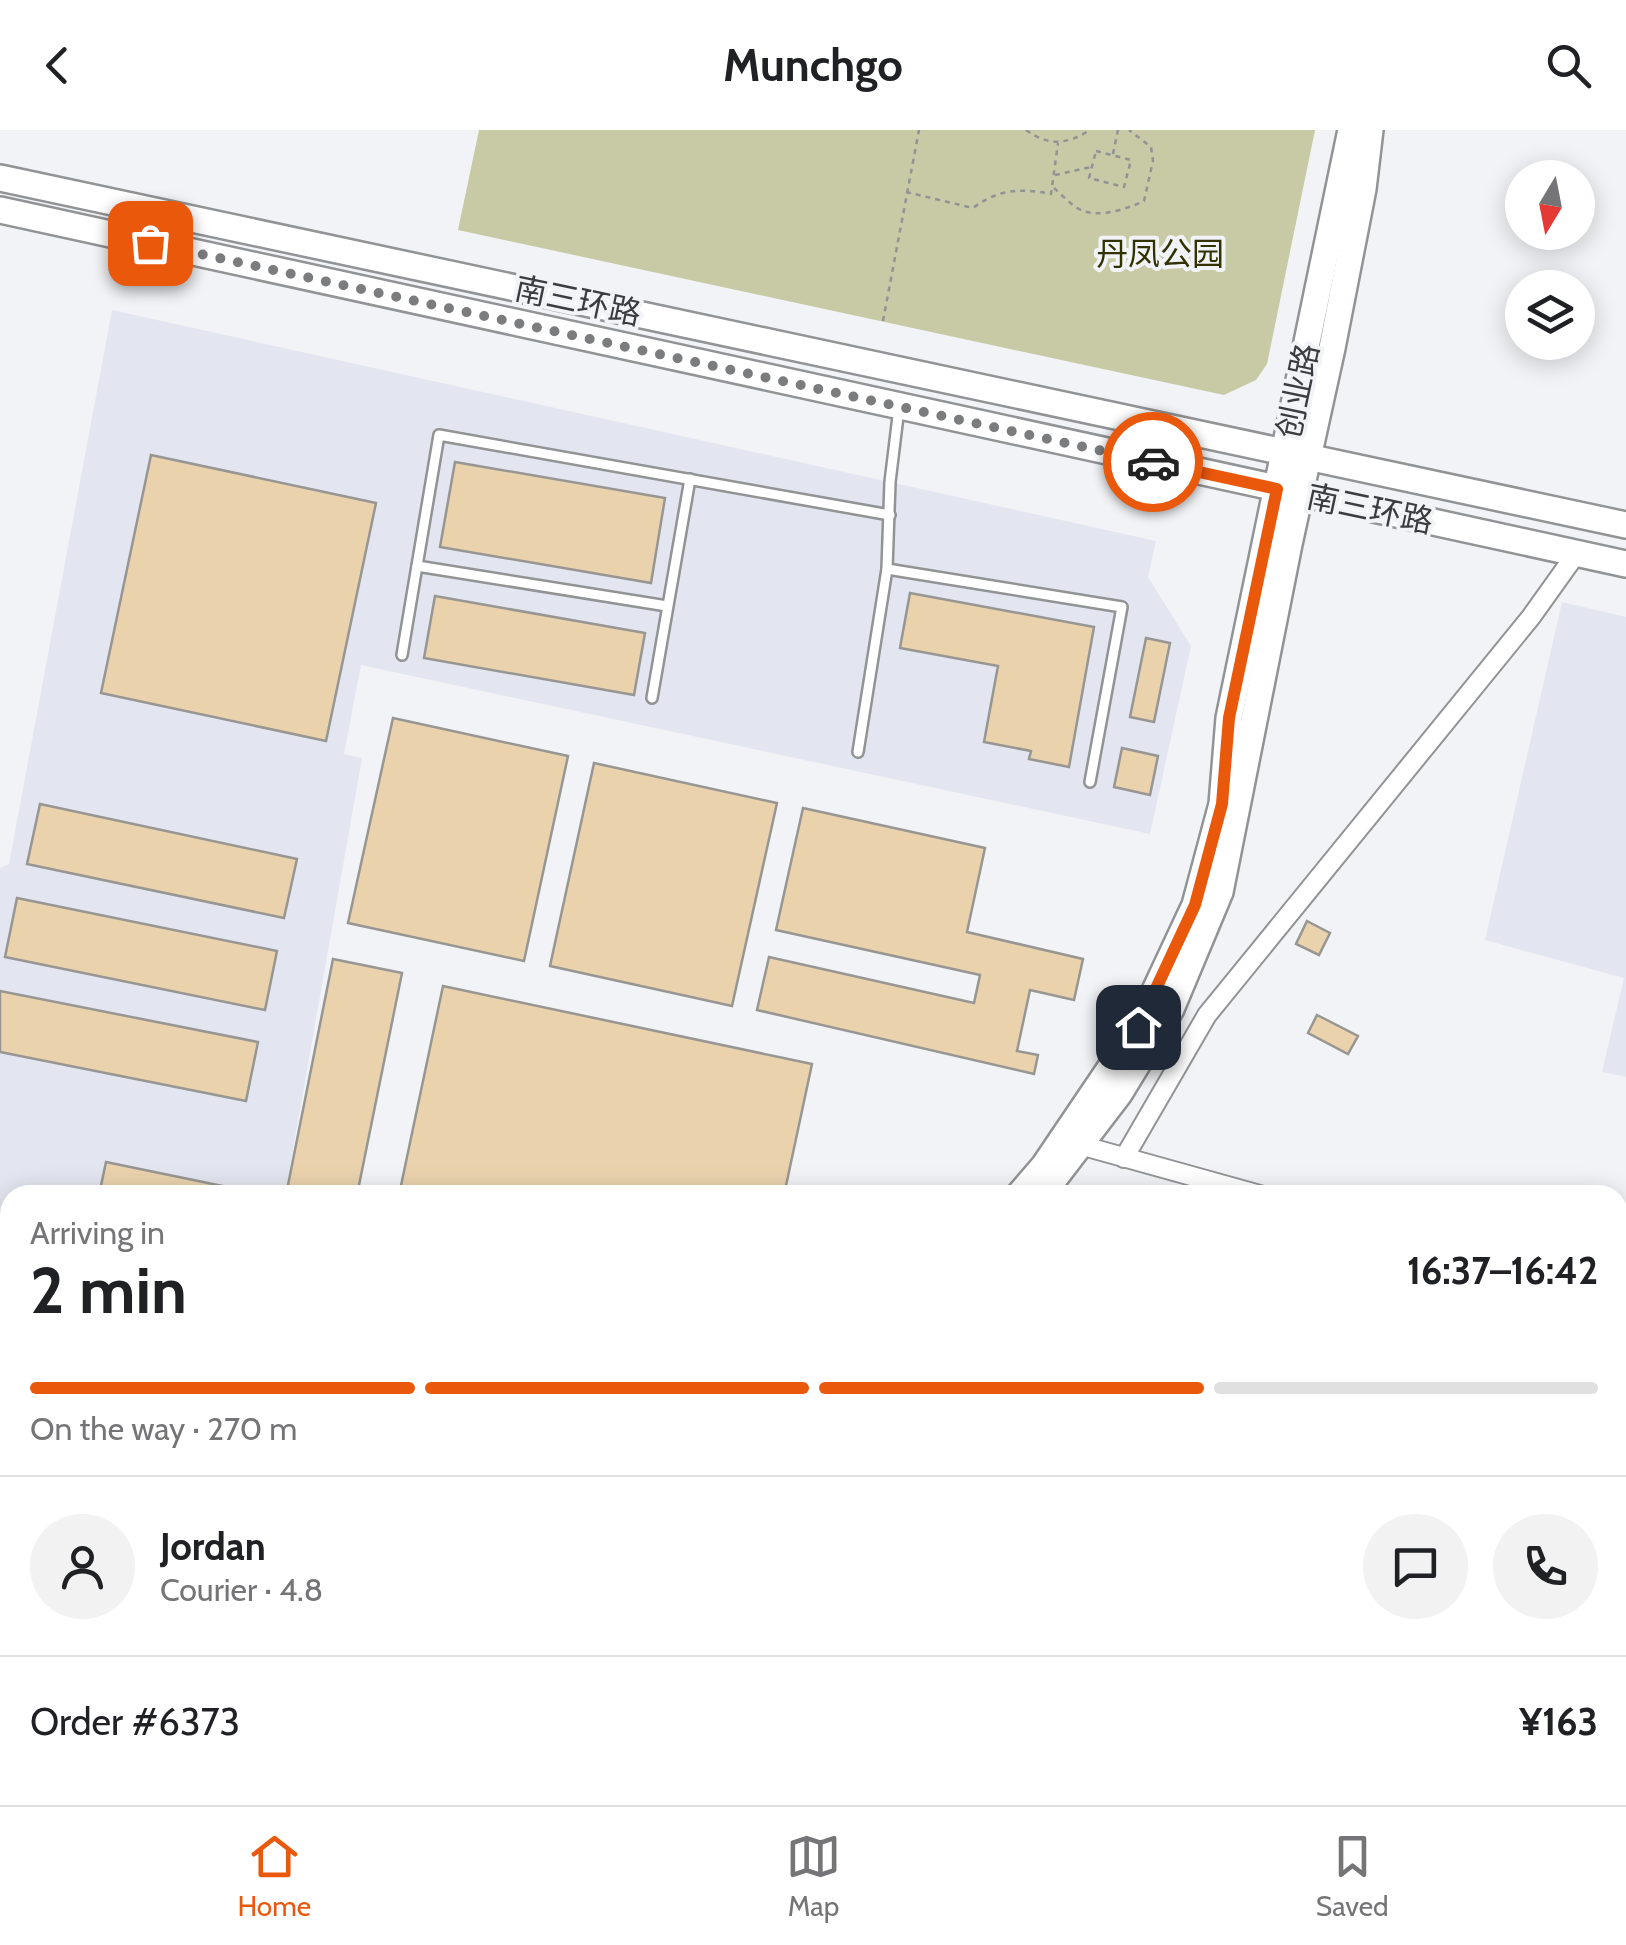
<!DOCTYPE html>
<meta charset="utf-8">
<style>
:root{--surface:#fff;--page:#f2f2f2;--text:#202124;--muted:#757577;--line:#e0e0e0;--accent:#ea580c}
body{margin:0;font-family:Cabin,"Noto Sans SC",sans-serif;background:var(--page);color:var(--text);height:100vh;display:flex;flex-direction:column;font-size:38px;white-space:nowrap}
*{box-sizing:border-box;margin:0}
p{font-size:32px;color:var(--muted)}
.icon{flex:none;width:55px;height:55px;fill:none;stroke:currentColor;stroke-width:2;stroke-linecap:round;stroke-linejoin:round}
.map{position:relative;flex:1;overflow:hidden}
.side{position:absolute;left:0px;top:1055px;width:1628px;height:620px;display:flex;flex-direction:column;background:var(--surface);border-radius:30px 30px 0 0;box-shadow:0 5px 25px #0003}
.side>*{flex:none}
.needle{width:65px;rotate:190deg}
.tools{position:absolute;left:1505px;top:30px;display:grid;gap:20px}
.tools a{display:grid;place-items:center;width:90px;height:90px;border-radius:50%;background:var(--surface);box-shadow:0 5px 25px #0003;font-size:50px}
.pin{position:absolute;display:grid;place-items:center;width:85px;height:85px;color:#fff;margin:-42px;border-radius:20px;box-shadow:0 5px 15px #0006}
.courier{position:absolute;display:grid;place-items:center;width:100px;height:100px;margin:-50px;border:8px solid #ea580c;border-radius:50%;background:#fff;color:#222;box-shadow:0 2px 12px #0007}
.summary em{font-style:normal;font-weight:800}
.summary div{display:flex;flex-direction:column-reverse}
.summary{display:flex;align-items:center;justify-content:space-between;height:170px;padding:0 30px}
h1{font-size:65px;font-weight:800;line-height:75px}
.bar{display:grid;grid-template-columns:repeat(4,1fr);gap:15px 10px;align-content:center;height:120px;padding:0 30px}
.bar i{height:12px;border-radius:8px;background:var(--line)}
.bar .on{background:var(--accent)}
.bar p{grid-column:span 4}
.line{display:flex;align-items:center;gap:25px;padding:0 30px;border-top:2px solid var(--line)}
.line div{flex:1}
.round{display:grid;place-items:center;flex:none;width:105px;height:105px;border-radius:52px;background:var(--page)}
header{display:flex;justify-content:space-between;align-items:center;height:130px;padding:0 30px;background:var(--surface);font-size:45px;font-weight:800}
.dock{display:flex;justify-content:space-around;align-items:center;height:140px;border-top:2px solid var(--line);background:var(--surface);font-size:28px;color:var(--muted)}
.dock a{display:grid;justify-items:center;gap:5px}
.dock .on{color:var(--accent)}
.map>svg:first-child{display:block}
.built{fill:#e3e6f0}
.green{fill:#c7caa4}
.building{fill:#ead2ad;stroke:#979693;stroke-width:2.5}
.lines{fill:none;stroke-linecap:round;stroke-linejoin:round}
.lane-casing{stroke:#929395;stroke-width:14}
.street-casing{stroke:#929395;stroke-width:22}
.secondary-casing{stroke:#929395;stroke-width:30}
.path{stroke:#929395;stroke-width:2.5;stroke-dasharray:5 5;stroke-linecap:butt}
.lane{stroke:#fff;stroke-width:9}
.street{stroke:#fff;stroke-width:18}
.secondary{stroke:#fff;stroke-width:25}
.done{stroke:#7b7c7e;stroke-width:10;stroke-dasharray:0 18}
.route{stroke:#ea580c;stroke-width:12}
.labels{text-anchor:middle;stroke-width:8;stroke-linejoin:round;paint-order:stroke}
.park-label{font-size:32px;fill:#313200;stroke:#f2f3f6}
.street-label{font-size:32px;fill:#3b3c3d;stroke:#f2f3f6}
</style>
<header><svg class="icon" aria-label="back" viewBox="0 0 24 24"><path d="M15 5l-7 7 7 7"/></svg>Munchgo<svg class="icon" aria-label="search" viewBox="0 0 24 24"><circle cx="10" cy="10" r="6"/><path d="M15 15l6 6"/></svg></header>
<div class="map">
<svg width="1626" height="1675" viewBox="0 0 1626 1675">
<rect width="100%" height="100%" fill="#f2f3f6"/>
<!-- built -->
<g class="built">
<path d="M112,180L1156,411L1148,447L1191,516L1150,704L361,535L344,624L362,628L285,1065H10V1186L0,1184V738L9,734Z"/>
<path d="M1562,472L1626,487V947L1602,942L1624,848L1485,810Z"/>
<path d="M1618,1191L1626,1194V1450L1618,1489Z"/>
<path d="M0,1260L10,1262V1665H678L676,1675H0Z"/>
<path d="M1626,1507V1675H1589L1585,1665H1618V1538Z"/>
<path d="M1388,1665H1513L1499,1675H1428Z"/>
</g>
<!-- green -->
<path class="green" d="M479,0H1315L1267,234L1256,250L1224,265L458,100Z"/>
<!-- building -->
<g class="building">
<path d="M151,325L376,373L326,611L101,563Z"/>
<path d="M455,332L665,368L651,453L440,417Z"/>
<path d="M910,463L1094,497L1069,637L1029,629L1031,621L984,612L998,536L900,518Z"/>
<path d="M435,466L645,503L634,565L424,528Z"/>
<path d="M1146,508L1170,513L1154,592L1130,587Z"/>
<path d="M393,588L568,626L524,831L348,793Z"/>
<path d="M1122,618L1158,626L1150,665L1114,657Z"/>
<path d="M594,633L777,673L732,876L550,836Z"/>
<path d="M40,674L297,729L284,788L27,734Z"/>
<path d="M803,678L985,718L967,802L1083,829L1074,870L1030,860L1017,921L1038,925L1034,944L757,880L769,827L974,873L980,845L776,800Z"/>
<path d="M17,768L277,821L265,880L5,827Z"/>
<path d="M1307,791L1330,803L1319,825L1296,814Z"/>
<path d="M333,829L402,843L357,1065H286Z"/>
<path d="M443,856L812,934L784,1065H399Z"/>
<path d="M0,861L258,912L246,971L0,922Z"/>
<path d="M1317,885L1358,906L1348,924L1308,903Z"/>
<path d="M106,1032L237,1059L236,1065H99Z"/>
</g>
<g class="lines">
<!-- lane casing -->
<g class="lane-casing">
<g id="lane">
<path d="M417,436L667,476"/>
<path d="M887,439L1122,477L1090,652"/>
<path d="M402,525L439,305L890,385"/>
<path d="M652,568L690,349"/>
<path d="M858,622L887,439L890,352L899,278"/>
</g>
</g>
<!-- street casing -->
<g class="street-casing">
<g id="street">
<path d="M1080,1015L1260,1065"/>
<path d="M1124,1028L1207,885L1531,487L1576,424"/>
<path d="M1618,1163L1626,1166"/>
<path d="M0,1485L10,1484"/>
<path d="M0,1659H10"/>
<path d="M83,1665L125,1675"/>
</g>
</g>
<!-- secondary casing -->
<g class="secondary-casing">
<g id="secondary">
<path d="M0,48L1626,395"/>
<path d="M0,80L1626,434"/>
<path d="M1054,1049L1119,964L1171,879L1220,762L1289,414L1332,218L1363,59L1370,0"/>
<path d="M1019,1065L1044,1036L1138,897L1195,775L1222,674L1229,588L1351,0"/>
<path d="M0,1209L10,1211"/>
<path d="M1234,1665L1261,1675"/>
<path d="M698,1675L700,1665"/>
<path d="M716,1675L718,1665"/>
</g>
</g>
<!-- path -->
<g class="path">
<path d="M1026,0C1049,16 1066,15 1090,0"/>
<path d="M1096,21L1131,30L1124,57L1089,48Z"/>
<path d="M1113,24L1118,0"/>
<path d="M1055,45L1091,37"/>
<path d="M1054,58C1062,65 1070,74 1079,79C1097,89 1127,79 1144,71L1153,31L1151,17L1129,0"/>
<path d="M906,62L973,78C998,59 1021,58 1051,64L1058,13"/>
<path d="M883,191L919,0"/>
</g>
<!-- lane -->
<use href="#lane" class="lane"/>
<!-- street -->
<use href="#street" class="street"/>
<!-- secondary -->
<use href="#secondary" class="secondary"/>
</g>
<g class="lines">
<!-- done -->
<path class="done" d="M150,113L1153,332"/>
<!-- route -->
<path class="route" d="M1138,897L1195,775L1222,674L1229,588L1277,359L1153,332"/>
</g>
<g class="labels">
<!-- park labels -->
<g class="park-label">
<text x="1160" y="135">丹凤公园</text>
</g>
<!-- street labels -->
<g class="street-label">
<text transform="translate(578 171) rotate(12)" y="11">南三环路</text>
<text transform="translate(1298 261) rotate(-78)" y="11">创业路</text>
<text transform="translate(1370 379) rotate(12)" y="11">南三环路</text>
</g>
</g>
</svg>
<div class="tools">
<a><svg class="needle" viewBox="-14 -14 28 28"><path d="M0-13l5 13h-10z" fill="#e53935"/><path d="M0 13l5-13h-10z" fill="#757577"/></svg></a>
<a><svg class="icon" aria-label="layers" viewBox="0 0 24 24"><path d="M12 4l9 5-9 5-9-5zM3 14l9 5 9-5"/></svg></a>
</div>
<div class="pin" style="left:150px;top:113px;background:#ea580c"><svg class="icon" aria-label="bag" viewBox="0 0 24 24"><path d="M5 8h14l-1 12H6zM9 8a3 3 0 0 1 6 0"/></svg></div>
<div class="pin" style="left:1138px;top:897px;background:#1f2937"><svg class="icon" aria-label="home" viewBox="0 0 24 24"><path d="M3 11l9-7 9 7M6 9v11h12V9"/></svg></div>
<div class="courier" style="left:1153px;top:332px"><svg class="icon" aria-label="car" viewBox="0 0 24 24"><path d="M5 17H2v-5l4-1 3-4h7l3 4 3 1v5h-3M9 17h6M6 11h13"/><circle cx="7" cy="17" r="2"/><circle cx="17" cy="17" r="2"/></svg></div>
<section class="side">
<div class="summary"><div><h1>2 min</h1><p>Arriving in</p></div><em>16:37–16:42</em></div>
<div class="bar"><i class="on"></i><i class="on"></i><i class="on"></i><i></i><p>On the way · 270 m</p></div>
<div class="line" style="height:180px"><a class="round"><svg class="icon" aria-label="person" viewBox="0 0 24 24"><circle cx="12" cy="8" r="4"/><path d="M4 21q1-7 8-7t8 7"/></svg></a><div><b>Jordan</b><p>Courier · 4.8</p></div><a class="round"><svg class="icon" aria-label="chat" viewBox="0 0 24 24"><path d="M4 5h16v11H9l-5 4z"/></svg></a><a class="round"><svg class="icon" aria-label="phone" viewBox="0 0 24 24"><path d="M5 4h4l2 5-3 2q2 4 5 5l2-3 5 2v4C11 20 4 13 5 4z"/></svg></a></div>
<div class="line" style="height:130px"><div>Order #6373</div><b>¥163</b></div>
</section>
</div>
<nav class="dock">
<a class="on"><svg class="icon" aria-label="home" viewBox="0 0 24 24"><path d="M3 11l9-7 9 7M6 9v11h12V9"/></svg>Home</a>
<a><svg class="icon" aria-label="map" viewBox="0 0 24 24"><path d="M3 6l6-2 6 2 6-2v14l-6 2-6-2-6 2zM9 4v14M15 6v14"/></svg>Map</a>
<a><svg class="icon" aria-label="saved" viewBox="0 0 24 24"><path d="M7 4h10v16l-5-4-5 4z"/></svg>Saved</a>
</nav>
